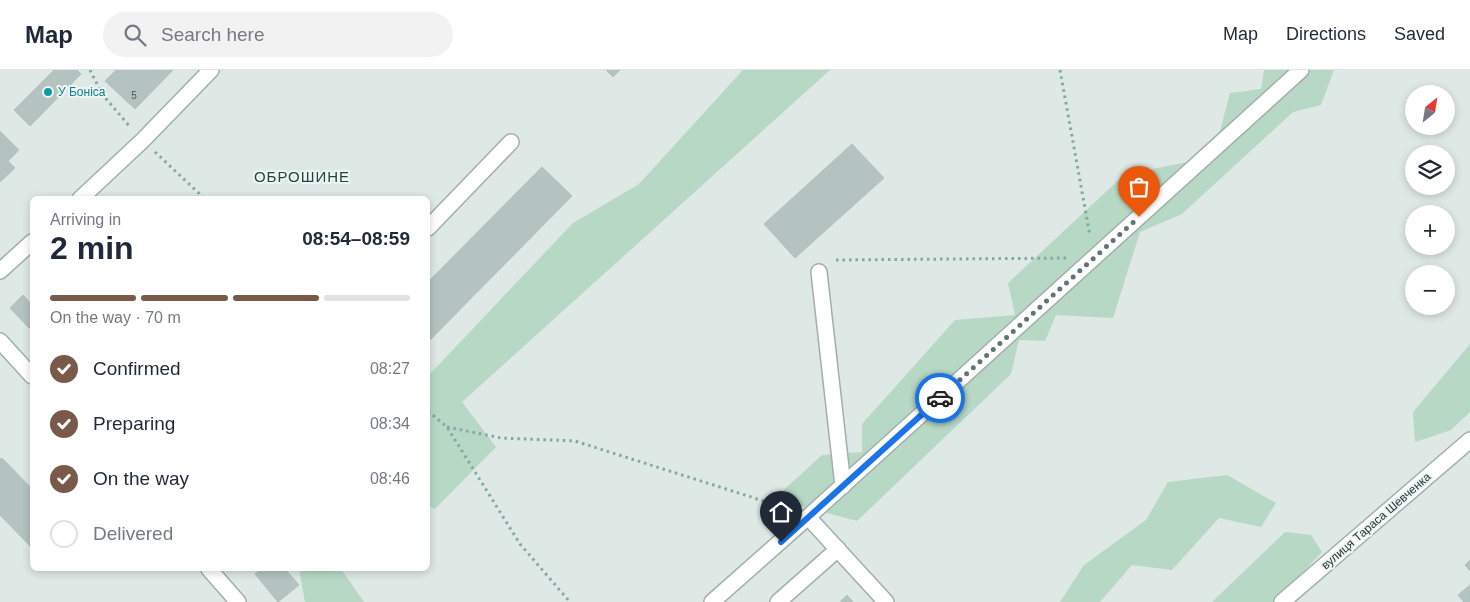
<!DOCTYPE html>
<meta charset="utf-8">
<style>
:root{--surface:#fff;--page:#f2f2f3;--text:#1f2937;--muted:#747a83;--line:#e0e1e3;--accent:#795949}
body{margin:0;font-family:Arial,sans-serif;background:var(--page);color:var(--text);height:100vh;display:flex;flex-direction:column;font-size:19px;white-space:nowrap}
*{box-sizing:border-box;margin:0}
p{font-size:16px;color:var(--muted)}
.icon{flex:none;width:28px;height:28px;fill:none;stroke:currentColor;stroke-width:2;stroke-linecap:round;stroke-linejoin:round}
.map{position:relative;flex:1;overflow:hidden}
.drawer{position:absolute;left:30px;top:126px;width:400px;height:375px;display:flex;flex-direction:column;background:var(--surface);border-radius:8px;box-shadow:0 2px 8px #0003}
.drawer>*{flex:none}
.needle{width:32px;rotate:30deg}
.controls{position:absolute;left:1405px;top:15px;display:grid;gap:10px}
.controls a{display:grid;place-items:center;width:50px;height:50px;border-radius:50%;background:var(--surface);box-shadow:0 2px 8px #0003;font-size:25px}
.pin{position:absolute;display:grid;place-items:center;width:42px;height:42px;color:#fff;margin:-51px -21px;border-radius:50% 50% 50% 0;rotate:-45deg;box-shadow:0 0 5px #0007}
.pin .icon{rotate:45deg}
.courier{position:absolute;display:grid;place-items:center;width:50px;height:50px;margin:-25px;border:4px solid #1a73e8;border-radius:50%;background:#fff;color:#222;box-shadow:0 1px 6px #0007}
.head em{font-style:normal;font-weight:800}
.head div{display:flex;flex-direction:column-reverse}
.head{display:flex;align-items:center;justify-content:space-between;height:85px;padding:0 20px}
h1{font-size:32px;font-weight:800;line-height:38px}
.bar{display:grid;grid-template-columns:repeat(4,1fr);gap:8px 5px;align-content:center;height:60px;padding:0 20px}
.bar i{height:6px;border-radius:4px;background:var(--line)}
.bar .selected{background:var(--accent)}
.bar p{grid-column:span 4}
ol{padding:0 20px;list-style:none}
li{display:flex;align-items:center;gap:15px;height:55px}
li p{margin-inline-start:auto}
li .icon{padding:5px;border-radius:50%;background:var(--accent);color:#fff;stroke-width:4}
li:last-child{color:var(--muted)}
li i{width:28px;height:28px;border:2px solid var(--line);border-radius:50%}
header{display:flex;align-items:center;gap:30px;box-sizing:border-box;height:70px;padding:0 25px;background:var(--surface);border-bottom:1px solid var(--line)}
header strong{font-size:24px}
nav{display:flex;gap:28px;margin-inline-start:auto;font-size:18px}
.search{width:350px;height:45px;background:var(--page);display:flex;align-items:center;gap:12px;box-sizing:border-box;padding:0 18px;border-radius:28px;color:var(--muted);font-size:19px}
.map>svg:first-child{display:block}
.green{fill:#b8d8c6}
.building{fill:#b4c3bf;stroke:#b1c1bd}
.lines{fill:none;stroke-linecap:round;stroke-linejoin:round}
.minor-casing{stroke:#a2afac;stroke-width:18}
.path{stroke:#81a9a3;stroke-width:3;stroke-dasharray:2.5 4;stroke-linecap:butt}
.minor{stroke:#fff;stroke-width:15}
.done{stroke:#637472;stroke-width:5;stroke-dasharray:0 9}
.route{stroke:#1a73e8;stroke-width:6}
.culture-dot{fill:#0f9aa8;stroke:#eef5f3;stroke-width:2}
.labels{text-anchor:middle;stroke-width:4;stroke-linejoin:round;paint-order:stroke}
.number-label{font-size:10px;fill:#465957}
.culture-label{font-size:12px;fill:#0d838f;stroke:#eef5f3;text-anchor:start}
.street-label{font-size:12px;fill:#213634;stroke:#eef5f3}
.quarter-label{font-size:15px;letter-spacing:1px;fill:#1f4643;stroke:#eef5f3}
</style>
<header>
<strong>Map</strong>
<div class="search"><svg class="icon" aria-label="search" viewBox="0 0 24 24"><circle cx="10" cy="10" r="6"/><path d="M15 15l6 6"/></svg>Search here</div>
<nav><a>Map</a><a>Directions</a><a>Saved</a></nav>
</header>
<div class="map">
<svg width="1470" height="532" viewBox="0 0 1470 532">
<rect width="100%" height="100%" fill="#dee8e5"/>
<!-- green -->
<g class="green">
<path d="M743,0H830L462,332L496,377L435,439L428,436V306L573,153L639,114Z"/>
<path d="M1264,0H1334L1321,35L1293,42L1182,144L1140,162L1113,248L1056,245L1045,271L1019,270L1011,304L857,451L774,429L822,385L862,382V354L955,250L1015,245L1008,213L1124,105L1187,92L1220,61L1230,23L1261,19Z"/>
<path d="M1470,274V342L1451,360L1415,372L1413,342Z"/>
<path d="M1227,405L1276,433L1261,457L1219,448L1172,500L1132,495L1100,532H1060L1084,495L1146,450L1168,412Z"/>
<path d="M1285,462L1311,465L1322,482L1280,527L1284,532H1212Z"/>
<path d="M299,499H341L364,532H305Z"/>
</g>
<!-- building -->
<g class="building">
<path d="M54,0H77L81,4L30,56L14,40Z"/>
<path d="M116,0H173L135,39L105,11Z"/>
<path d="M606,0H620L613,7Z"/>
<path d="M0,61L19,80L8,91L15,98L0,112Z"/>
<path d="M852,74L884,108L795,188L764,154Z"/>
<path d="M542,97L572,126L428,272V212Z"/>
<path d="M23,225L32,235V254L29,258L10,238Z"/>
<path d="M2,388L32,419V478L0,445V389Z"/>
<path d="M1470,490V501L1465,495Z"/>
<path d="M261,499H285L299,515L278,532L255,504Z"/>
<path d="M1470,515V532H1464L1458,525Z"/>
<path d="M847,525L853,532H840Z"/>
</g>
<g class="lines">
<!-- minor casing -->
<g class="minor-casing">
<g id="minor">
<path d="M80,129L142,71L211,0"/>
<path d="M428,158L511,72"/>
<path d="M0,201L32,172"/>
<path d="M819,202L843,416"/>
<path d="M0,271L32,306"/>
<path d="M808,447L886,532"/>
<path d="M209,499L238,532"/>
<path d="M712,532L808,447L1301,0"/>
<path d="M778,532L838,479"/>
<path d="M1282,532L1470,370"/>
</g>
</g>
<!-- path -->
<g class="path">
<path d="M90,0L102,24L131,58"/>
<path d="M1060,0L1090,166"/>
<path d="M155,82L205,129"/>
<path d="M836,190L1068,188"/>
<path d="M428,341L447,357L520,474L570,532"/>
<path d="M447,357L501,368L575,371L745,425L790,440"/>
</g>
<!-- minor -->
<use href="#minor" class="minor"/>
</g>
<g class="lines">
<!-- done -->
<path class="done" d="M940,328L1139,147"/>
<!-- route -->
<path class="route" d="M781,472L940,328"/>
</g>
<!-- markers -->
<circle class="culture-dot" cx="48" cy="22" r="5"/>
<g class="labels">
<!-- number labels -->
<g class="number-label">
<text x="134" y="29">5</text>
</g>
<!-- culture labels -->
<g class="culture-label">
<text x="58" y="26">У Боніса</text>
</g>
<!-- street labels -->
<g class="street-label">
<text transform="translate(1376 451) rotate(-41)" y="4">вулиця Тараса Шевченка</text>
</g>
<!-- quarter labels -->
<g class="quarter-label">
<text x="302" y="112">ОБРОШИНЕ</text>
</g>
</g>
</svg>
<div class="controls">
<a><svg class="needle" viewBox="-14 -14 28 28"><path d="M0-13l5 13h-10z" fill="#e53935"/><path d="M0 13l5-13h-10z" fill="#747a83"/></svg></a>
<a><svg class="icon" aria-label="layers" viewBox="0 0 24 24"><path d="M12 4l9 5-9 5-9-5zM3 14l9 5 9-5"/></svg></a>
<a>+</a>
<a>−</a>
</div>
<div class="pin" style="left:1139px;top:147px;background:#ea580c"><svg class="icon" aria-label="bag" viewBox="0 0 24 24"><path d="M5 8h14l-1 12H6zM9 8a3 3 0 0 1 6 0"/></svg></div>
<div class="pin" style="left:781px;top:472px;background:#1f2937"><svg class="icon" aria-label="home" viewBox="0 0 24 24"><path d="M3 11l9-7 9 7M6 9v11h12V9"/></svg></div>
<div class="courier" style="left:940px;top:328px"><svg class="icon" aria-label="car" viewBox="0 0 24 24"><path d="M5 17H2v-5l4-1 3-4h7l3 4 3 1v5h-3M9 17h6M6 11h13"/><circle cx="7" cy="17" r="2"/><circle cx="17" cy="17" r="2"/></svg></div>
<section class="drawer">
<div class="head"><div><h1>2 min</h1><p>Arriving in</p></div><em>08:54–08:59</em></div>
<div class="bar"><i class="selected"></i><i class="selected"></i><i class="selected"></i><i></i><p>On the way · 70 m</p></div>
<ol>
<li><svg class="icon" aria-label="check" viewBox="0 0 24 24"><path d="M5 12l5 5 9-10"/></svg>Confirmed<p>08:27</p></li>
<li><svg class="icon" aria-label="check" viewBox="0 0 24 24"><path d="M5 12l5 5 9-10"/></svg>Preparing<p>08:34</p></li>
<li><svg class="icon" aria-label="check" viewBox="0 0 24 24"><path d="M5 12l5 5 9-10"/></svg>On the way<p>08:46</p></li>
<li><i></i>Delivered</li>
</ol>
</section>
</div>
